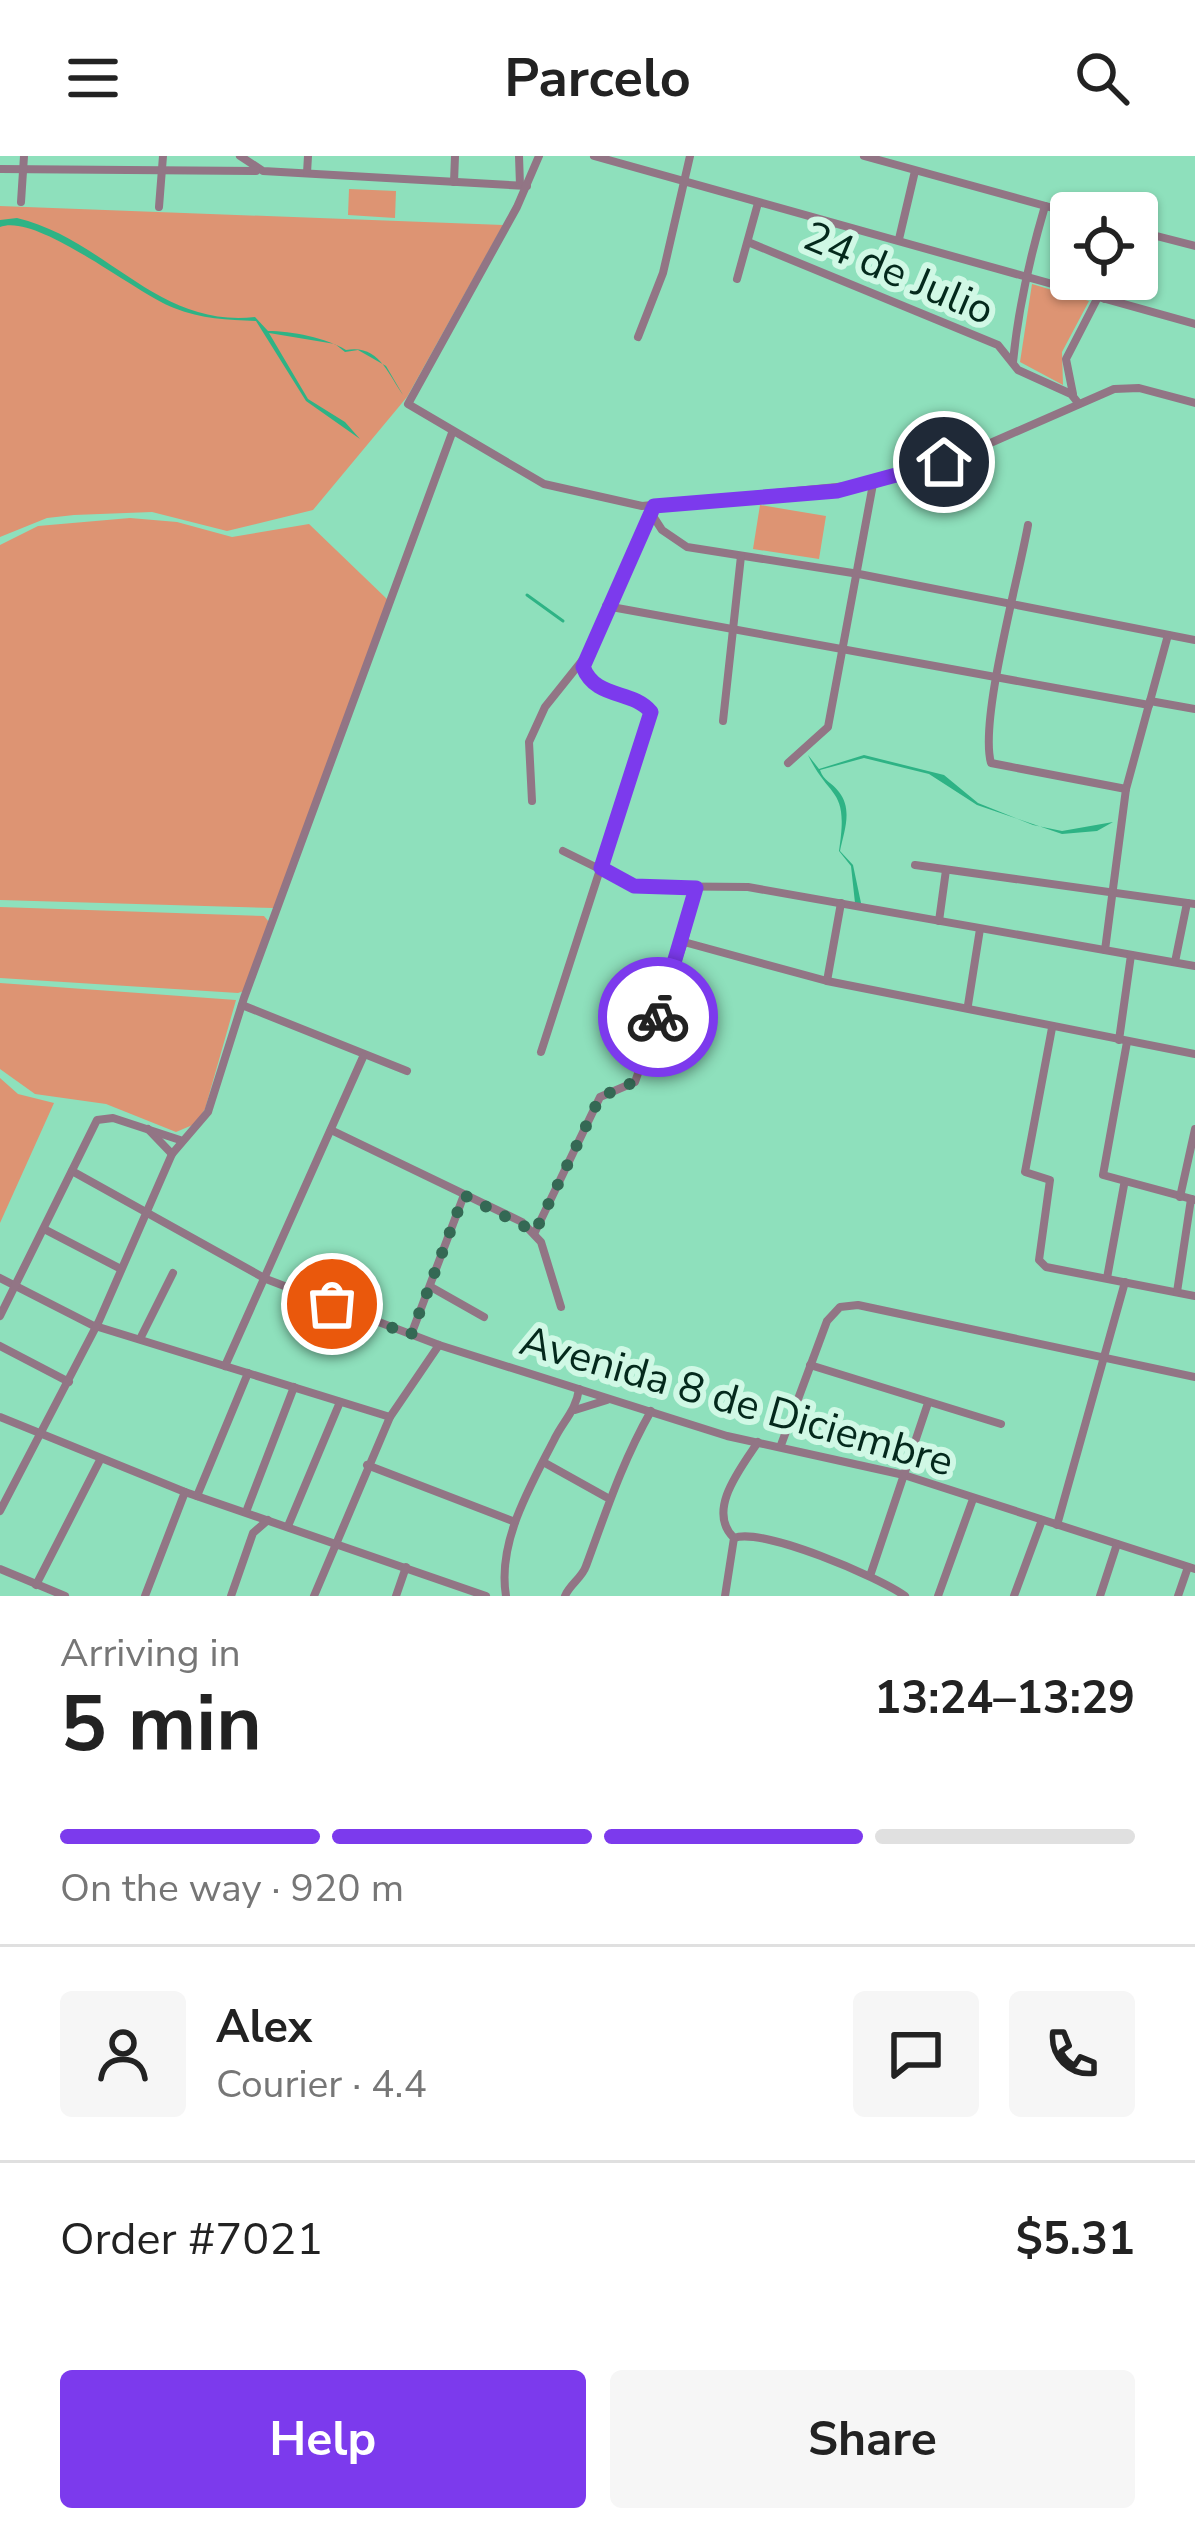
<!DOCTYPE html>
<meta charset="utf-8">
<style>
:root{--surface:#fff;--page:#f6f6f6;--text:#222;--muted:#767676;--line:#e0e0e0;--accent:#7c3aed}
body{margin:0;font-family:"Nunito Sans",sans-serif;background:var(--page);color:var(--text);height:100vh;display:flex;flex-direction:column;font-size:45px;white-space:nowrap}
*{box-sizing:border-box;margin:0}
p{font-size:39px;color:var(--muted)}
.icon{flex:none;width:66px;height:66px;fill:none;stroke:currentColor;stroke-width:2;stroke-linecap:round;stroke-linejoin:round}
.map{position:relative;height:1440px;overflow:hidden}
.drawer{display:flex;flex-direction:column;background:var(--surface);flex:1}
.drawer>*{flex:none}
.tools{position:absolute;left:1050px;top:36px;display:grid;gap:24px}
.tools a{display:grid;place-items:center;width:108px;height:108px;border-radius:12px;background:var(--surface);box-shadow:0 3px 9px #0004;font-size:60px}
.pin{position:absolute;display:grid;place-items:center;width:102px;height:102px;color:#fff;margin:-51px;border:6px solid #fff;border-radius:50%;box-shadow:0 3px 12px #0007}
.courier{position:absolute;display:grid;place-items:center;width:120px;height:120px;margin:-60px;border:9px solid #7c3aed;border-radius:50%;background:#fff;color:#222;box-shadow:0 3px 15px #0007}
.overview em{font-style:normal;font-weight:700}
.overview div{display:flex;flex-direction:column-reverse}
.overview{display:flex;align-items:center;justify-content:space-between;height:204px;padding:0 60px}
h1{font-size:78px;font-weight:700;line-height:90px}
.bar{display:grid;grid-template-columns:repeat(4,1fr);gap:18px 12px;align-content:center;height:144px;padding:0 60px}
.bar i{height:15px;border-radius:9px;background:var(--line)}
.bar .on{background:var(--accent)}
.bar p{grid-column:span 4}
.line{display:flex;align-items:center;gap:30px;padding:0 60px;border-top:3px solid var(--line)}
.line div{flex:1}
.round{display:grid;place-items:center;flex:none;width:126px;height:126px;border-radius:12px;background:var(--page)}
.action{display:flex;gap:24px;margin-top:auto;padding:24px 60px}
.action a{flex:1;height:138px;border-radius:12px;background:var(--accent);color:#fff;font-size:48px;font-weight:700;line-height:138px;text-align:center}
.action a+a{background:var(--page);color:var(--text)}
header{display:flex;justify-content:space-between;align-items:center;height:156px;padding:0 60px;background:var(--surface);font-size:54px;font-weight:700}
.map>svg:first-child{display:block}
.green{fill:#dd9473}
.water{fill:#2eb385}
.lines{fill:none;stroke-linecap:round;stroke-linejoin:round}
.stream{stroke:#2eb385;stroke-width:3}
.minor{stroke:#927585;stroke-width:8}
.done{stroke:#346954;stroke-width:12;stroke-dasharray:0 21.6}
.route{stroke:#7c3aed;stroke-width:15}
.labels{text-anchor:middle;stroke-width:12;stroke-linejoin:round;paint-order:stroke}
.street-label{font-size:42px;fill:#04291c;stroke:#d0f8e5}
</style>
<header><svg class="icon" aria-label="menu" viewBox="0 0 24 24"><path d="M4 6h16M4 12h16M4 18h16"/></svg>Parcelo<svg class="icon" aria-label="search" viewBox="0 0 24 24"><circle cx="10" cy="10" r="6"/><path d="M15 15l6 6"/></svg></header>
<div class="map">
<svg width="1195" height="1440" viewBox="0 0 1195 1440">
<rect width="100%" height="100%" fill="#8ee0bc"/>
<!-- green -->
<g class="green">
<path d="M349,33L396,35L395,62L348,59Z"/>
<path d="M0,50L503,69L407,241L313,354L227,375L152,356L74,359L47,362L0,381Z"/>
<path d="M1032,128L1089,145L1062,196L1063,229L1020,206Z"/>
<path d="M760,349L826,360L819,403L753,393Z"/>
<path d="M130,362L177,366L232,381L309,368L388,444L274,752L0,744V389L38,370Z"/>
<path d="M0,751L264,760L269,766L244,835L238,837L0,822Z"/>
<path d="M0,827L236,844L205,953L195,968L176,976L106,948L35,938L0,913Z"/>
<path d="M0,922L18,938L54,947L0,1067Z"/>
</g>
<!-- water -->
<g class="water">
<path d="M17,62C106,83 157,172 255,161L268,175C291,175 327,182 346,194C379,188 388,218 403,239L386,210L358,194L345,196L335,188L269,177L308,243L345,266L360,283L306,245L256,165C227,164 202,163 174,152C133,136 37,56 0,71V64Z"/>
<path d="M808,599L819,613L864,599L944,619L978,647L1033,669L1062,675L1113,666L1097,675L1062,678L977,649L929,618L864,602L820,614C824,626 832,626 839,636C853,654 844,675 840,695L853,709L861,747H855L851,710L839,695C849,630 830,645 808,599Z"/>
</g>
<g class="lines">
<!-- stream -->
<path class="stream" d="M527,439L563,465"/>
<!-- minor -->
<g class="minor">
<path d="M240,0L263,15L527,30"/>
<path d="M519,0L520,29"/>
<path d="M539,0L517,51L408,248L544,328L642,350L878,327L979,292L1114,233L1139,232L1195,247"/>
<path d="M594,0L1195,168"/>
<path d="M864,0L1071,57"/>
<path d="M0,13L256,15"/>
<path d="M307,17L308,0"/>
<path d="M454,26L455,0"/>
<path d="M21,46L24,0"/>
<path d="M159,51L163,0"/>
<path d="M1137,75L1195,90"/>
<path d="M899,83L915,15"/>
<path d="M748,86L998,189L1018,214L1071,238L1079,248"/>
<path d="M737,123L758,47"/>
<path d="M1105,143L1110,123"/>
<path d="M638,181L663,117L690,0"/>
<path d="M1013,206C1018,153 1030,101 1045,50"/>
<path d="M1073,238L1066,203L1098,141"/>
<path d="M651,357L662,374L687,391L859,418L1195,484"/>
<path d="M1028,369C1019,421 979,564 991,607L1126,633"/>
<path d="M606,450L1149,549"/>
<path d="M1150,545L1195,553"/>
<path d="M723,565L741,400"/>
<path d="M788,607L828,571L873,328"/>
<path d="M532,645L529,586L545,551L585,501L652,355"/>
<path d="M563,695L634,730L748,731L1195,810"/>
<path d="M915,709L1195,748"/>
<path d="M939,765L946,714"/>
<path d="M684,786L827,825L1195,898"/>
<path d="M1105,794L1126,633L1168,479"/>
<path d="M1175,806L1187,747"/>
<path d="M827,825L841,747"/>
<path d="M242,849L407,915"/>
<path d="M968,849L980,773"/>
<path d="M1052,872L1025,1016L1050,1024L1039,1104L1046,1111L1195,1140"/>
<path d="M1119,884L1131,799"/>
<path d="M1127,886L1103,1019L1195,1044"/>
<path d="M541,896L650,559L643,547L590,525L585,501"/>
<path d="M148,973L172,998"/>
<path d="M331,974L522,1066L541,1086L561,1151"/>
<path d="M72,1015L266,1123L439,1189L727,1280L904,1319L1195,1413"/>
<path d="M1180,1041L1195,973"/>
<path d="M44,1073L121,1113"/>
<path d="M535,1076L600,941L635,926L684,786L696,732"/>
<path d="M0,1122L92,1169L390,1261"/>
<path d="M1107,1122L1124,1029"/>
<path d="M431,1131L484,1161"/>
<path d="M1177,1136L1191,1043"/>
<path d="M0,1160L97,964L113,962L180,984"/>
<path d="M411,1179L464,1039"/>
<path d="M140,1183L173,1117"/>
<path d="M0,1190L69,1226"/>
<path d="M810,1209L1001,1268"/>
<path d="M225,1210L363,901"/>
<path d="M575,1254L607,1244"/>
<path d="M0,1261L185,1336L486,1440"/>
<path d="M781,1289L827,1165L840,1151L858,1149L1195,1221"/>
<path d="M545,1307L606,1341"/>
<path d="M367,1309L515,1366"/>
<path d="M197,1340L248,1217"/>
<path d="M0,1355L99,1165L172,998L208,956L244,842L452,277"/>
<path d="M246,1356L294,1231"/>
<path d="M1057,1369L1125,1126"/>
<path d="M288,1370L340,1246"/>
<path d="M734,1382C762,1371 879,1421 905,1440"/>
<path d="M0,1413L65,1440"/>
<path d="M870,1420L928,1247"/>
<path d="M36,1429L100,1304"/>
<path d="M145,1440L185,1336"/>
<path d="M231,1440L253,1377L268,1364"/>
<path d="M314,1440L390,1261L439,1189"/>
<path d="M396,1440L406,1411"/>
<path d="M506,1440C497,1386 530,1331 554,1284C563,1265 576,1255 579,1233"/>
<path d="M565,1440C570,1428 582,1422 586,1410C606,1356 622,1306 651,1255"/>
<path d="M725,1440L734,1382C706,1355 740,1313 758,1286"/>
<path d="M938,1440L973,1343"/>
<path d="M1014,1440L1042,1364"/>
<path d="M1100,1440L1117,1388"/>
<path d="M1178,1440L1188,1411"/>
</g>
</g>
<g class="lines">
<!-- done -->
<path class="done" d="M332,1148L411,1179L464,1039L535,1076L600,941L634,926L658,861"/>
<!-- route -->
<path class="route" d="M658,861L696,732L634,730L601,712L651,556C632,533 596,544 583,511L654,350L837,335L944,306"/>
</g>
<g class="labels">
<!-- street labels -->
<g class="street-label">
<text transform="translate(899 116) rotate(23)" y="15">24 de Julio</text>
<text transform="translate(737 1244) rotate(16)" y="15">Avenida 8 de Diciembre</text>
</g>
</g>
</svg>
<div class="tools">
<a><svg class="icon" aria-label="locate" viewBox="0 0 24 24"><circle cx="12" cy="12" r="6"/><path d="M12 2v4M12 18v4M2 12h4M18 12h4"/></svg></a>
</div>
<div class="pin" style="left:332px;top:1148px;background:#ea580c"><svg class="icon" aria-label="bag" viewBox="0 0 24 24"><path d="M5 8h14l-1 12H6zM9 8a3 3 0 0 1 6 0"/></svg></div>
<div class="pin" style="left:944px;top:306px;background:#1f2937"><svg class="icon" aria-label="home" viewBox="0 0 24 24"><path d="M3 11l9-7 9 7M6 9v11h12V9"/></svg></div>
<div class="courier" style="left:658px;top:861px"><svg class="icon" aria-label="bike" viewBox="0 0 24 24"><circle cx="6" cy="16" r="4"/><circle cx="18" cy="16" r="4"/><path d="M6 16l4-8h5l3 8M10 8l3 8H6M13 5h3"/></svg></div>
</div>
<section class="drawer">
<div class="overview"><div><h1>5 min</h1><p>Arriving in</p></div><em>13:24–13:29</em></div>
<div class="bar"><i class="on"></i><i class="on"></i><i class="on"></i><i></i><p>On the way · 920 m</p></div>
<div class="line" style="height:216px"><a class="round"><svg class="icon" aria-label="person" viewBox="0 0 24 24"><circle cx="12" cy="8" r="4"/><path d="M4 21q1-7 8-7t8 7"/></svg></a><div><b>Alex</b><p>Courier · 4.4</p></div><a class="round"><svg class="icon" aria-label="chat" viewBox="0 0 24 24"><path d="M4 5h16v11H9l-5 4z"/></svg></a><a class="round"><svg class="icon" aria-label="phone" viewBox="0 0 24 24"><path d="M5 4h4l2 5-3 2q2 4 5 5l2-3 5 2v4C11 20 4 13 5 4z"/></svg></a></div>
<div class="line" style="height:156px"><div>Order #7021</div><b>$5.31</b></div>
<div class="action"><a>Help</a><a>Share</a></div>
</section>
